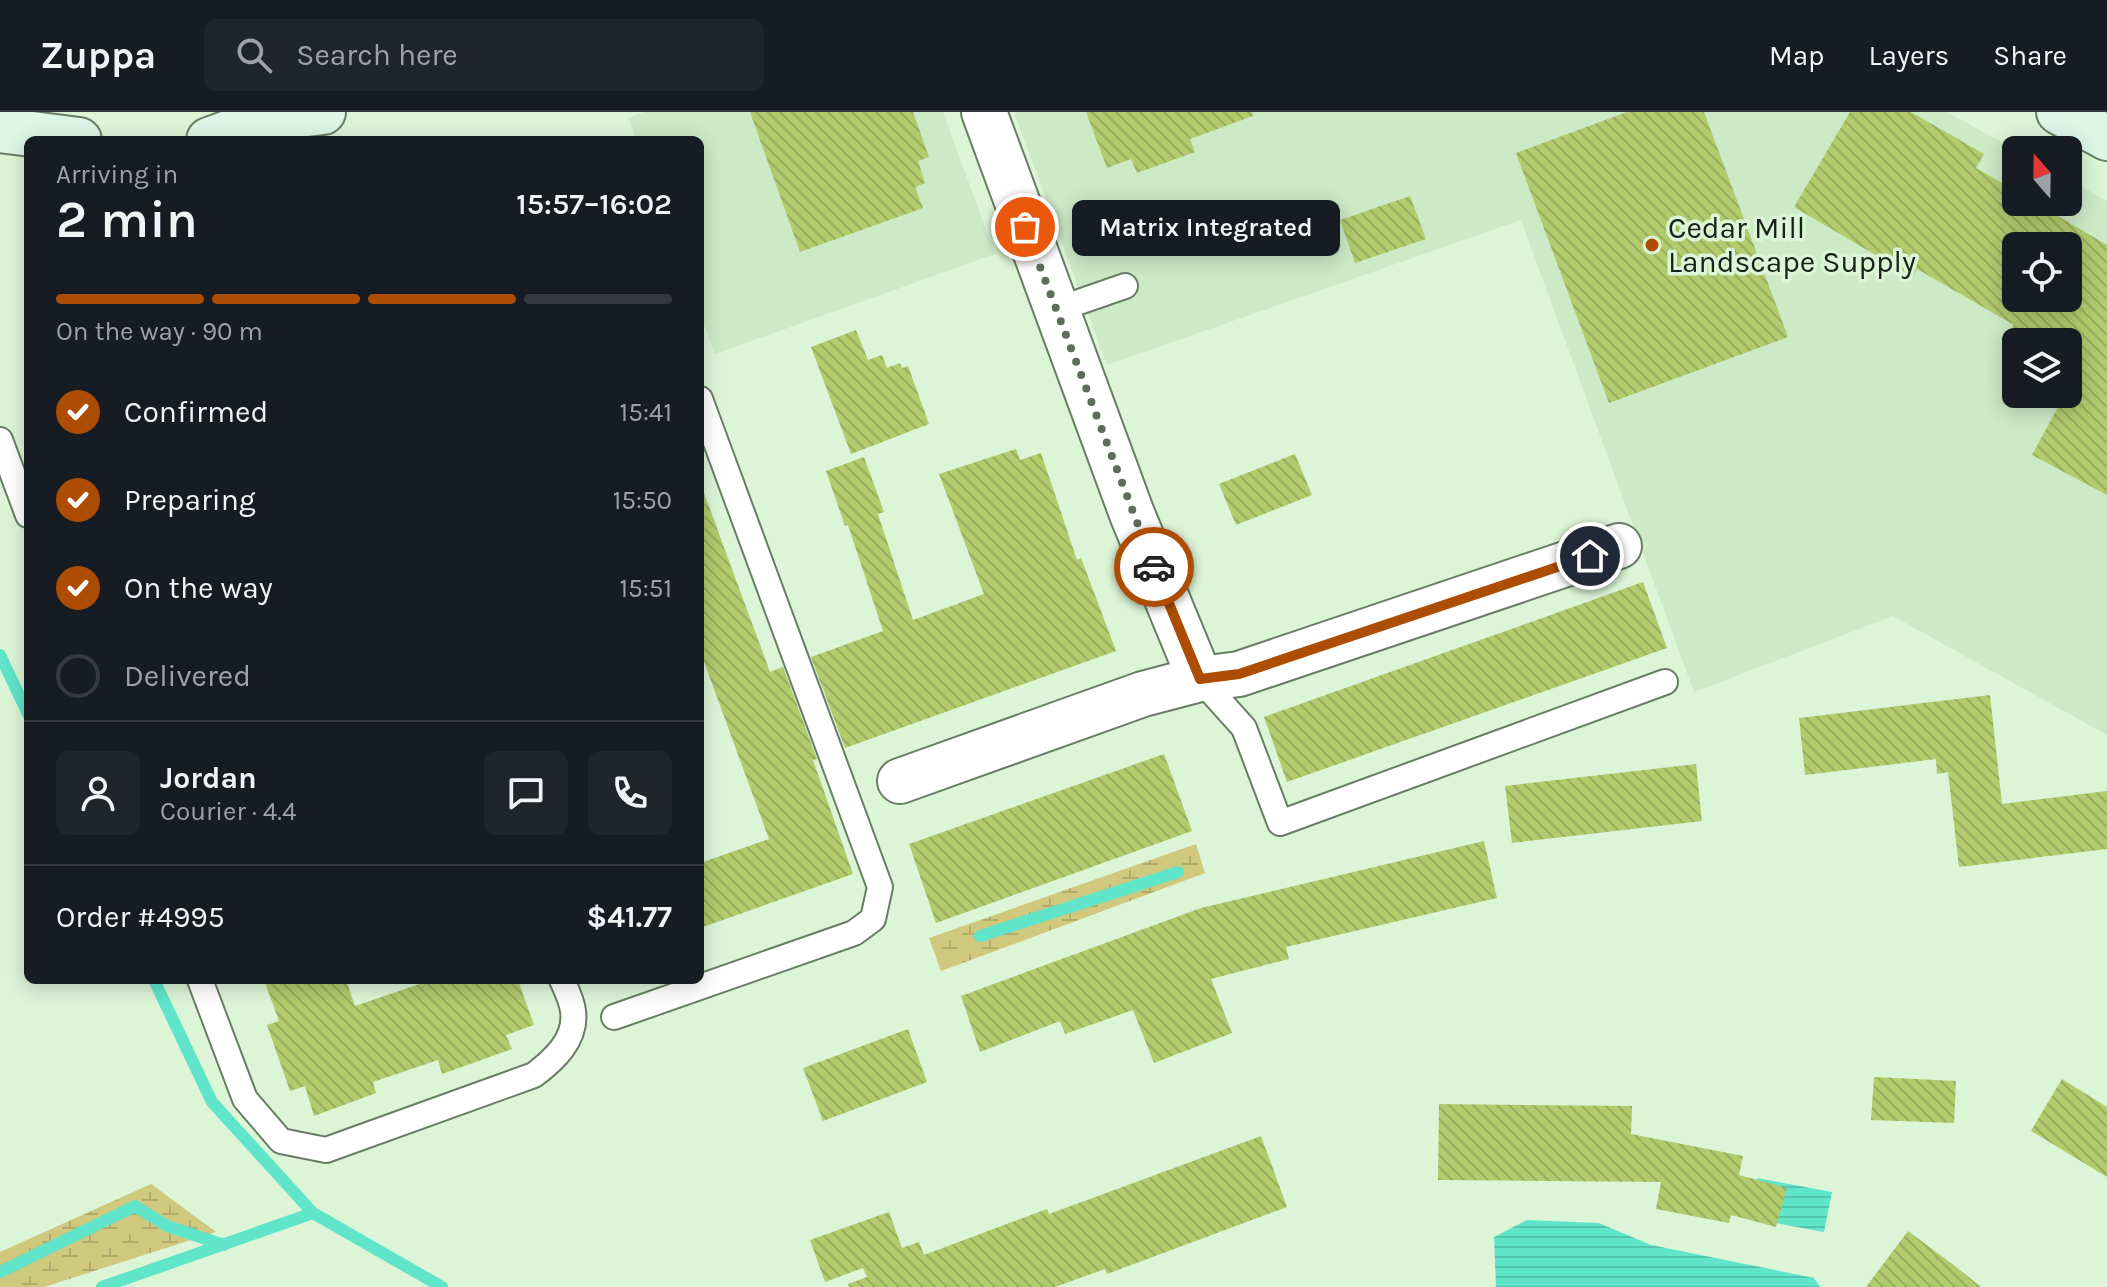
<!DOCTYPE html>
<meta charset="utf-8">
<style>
:root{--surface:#171b24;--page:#20242c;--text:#f1f3f6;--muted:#9ea1a6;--line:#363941;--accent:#ad4d03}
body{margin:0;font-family:Karla,sans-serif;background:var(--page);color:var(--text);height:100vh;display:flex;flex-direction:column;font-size:30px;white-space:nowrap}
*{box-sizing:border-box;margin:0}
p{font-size:26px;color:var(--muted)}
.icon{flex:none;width:44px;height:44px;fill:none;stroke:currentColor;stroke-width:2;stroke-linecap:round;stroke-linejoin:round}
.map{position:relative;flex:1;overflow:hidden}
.panel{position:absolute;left:24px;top:24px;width:680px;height:848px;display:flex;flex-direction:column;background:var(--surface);border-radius:12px;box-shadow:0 4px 20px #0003}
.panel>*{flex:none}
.needle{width:52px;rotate:340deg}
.fabs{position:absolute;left:2002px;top:24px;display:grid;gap:16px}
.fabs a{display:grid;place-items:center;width:80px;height:80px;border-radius:12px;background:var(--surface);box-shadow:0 4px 20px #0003;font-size:40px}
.pin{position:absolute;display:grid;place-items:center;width:68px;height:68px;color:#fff;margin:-34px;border:4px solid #fff;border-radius:50%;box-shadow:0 2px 8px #0007}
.courier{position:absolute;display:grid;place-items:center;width:80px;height:80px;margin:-40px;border:6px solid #ad4d03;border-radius:50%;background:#fff;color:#222;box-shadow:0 2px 10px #0007}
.bubble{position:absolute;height:56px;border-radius:12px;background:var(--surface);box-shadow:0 4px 20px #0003;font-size:26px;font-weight:600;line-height:56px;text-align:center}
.head em{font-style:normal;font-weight:600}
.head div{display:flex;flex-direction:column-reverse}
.head{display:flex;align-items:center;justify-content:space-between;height:136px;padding:0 32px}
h1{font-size:52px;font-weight:600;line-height:60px}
.bar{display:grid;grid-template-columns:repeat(4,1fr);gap:12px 8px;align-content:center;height:96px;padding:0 32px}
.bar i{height:10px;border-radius:6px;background:var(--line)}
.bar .selected{background:var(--accent)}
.bar p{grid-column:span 4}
.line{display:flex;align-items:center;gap:20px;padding:0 32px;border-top:2px solid var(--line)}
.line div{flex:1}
.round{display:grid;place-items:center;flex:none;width:84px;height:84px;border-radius:12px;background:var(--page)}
ol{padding:0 32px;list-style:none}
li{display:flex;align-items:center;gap:24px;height:88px}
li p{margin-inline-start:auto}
li .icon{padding:8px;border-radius:50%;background:var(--accent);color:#fff;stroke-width:4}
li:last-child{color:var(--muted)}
li i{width:44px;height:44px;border:4px solid var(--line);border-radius:50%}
header{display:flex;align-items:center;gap:48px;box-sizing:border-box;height:112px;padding:0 40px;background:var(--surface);border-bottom:2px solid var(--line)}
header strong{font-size:38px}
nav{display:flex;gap:44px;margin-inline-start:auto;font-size:28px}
.search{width:560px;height:72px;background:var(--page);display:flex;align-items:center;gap:20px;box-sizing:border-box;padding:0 28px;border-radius:12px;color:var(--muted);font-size:30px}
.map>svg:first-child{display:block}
.built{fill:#cceac6;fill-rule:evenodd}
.wetland{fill:url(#wetland-marsh)}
.water{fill:url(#water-rules)}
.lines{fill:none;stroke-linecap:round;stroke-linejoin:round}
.stream{stroke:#60e5ca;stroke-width:12}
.building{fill:url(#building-back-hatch);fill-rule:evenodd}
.lane-casing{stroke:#687e64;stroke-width:28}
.street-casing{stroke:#687e64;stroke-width:48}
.secondary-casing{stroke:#687e64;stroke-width:48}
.lane{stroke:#fff;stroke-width:24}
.street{stroke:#fff;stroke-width:44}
.secondary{stroke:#dcf7e8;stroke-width:44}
.done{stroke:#5d6c5b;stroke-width:8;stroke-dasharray:0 14.4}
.route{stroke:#ad4d03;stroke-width:10}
.poi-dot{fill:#ad4d03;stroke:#dcf5d7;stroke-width:3}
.labels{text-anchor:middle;stroke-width:7;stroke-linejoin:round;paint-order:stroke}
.poi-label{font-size:30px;fill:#192218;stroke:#dcf5d7;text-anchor:start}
</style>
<header>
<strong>Zuppa</strong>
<div class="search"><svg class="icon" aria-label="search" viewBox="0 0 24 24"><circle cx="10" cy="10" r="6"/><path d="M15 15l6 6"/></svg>Search here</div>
<nav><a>Map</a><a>Layers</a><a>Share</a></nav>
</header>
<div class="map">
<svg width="2107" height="1175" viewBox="0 0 2107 1175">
<defs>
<pattern id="wetland-marsh" width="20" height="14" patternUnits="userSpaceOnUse" patternTransform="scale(2)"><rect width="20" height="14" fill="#d0c87c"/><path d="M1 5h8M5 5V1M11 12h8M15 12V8" fill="none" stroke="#b2ac6a"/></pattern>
<pattern id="water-rules" width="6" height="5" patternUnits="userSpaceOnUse" patternTransform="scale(2)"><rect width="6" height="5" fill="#60e5ca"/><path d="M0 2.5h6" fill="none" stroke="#53c4ad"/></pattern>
<pattern id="building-back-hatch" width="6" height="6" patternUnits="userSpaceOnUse" patternTransform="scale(2)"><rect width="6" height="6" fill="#b1cb6d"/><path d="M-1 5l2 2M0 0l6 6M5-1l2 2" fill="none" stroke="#98ae5e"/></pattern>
</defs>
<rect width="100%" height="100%" fill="#dcf5d7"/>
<!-- built -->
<g class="built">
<path d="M644,0H943L995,142L715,242L700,201V28H637L628,6Z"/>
<path d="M1014,0H1947L2016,38V90H2068V67L2107,89V623L1893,504L1694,580L1521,108L1107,253ZM2016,134H2068V186H2016ZM2016,230H2068V282H2016Z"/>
</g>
<!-- wetland -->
<g class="wetland">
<path d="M1196,732L1205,761L941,859L929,826Z"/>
<path d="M151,1072L216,1120L44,1175H0V1140Z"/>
</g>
<!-- water -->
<g class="water">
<path d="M1757,1066L1832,1080L1824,1120L1749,1106Z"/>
<path d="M1527,1108L1599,1111L1651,1133L1814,1166L1820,1175H1496L1494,1125Z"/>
</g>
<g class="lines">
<!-- stream -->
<g class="stream">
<path d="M0,543L28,602"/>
<path d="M980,824L1178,760"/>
<path d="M154,868L212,990L313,1101L442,1175"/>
<path d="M0,1160L135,1094L167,1114L224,1133"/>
<path d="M102,1175L313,1101"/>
</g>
</g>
<!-- building -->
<g class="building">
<path d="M750,0H913L929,45L918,49L925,71L915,75L923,96L800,140Z"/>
<path d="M1086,0H1252L1253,4L1190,27L1195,40L1137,61L1131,47L1107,56Z"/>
<path d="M1627,0H1704L1788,225L1609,291L1516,41Z"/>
<path d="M1850,0H1911L1984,42L1976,56L2016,79V90H2034L2107,133V383L2032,343L2065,282H2068V230H2003L2014,213L1917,157L1913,165L1794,95ZM2016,134H2068V186H2016Z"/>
<path d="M1410,84L1426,127L1355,151L1340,108Z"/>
<path d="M856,218L868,248L882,243L887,256L900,251L902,256L908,254L929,312L851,342L811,235Z"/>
<path d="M1016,337L1020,348L1041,341L1077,448L1081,446L1116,539L845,636L811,545L883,519L848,413L845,414L826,359L864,345L884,400L878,402L913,508L984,482L939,362Z"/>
<path d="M1295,342L1312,383L1236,413L1219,372Z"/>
<path d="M704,381L770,560L783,555L817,647L813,648L853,762L700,816V751L769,727L700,539V382Z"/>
<path d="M1643,470L1667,536L1287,670L1264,605Z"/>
<path d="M1990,583L2002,692L2107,679V737L1959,755L1948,660L1937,662L1936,647L1805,663L1799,606Z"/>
<path d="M1164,642L1192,719L936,811L909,732Z"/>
<path d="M1696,652L1702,709L1512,731L1505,674Z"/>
<path d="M1484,729L1497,786L1286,835L1289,847L1211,867L1232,921L1154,951L1133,898L1065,922L1060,909L980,940L961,884L1201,796Z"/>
<path d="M264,868H346L355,894L431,868H518L534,913L506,923L512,937L442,962L438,948L373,970L376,981L314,1004L305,974L290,979L267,913L279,909Z"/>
<path d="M908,917L927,970L823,1009L803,956Z"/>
<path d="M1874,965L1956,969L1954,1011L1871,1008Z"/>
<path d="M2062,967L2107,995V1065L2031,1019Z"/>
<path d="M1439,992L1632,994L1631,1022L1743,1044L1739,1063L1787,1076L1776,1115L1731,1103L1729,1111L1656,1097L1661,1070L1438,1068Z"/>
<path d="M1261,1024L1287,1095L1107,1162L1105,1157L1055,1175H849L848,1172L867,1165L863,1156L825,1170L810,1128L889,1100L902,1136L919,1130L924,1143L1047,1097L1049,1102Z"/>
<path d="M1908,1119L1955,1154L1981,1175H1866Z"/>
</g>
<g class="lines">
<!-- lane casing -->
<g class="lane-casing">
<g id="lane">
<path d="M1056,198L1125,174"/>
<path d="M0,328L28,403"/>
<path d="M1200,567L1244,616L1280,711L1665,570"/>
<path d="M200,868L245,987L281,1029L326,1038L534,963C554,948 577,927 573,899C572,889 566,877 562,868"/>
<path d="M614,905L854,821L873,807L880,775L700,287"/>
</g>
</g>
<!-- street casing -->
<g class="street-casing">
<g id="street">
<path d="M984,0L1132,402L1200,567"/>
<path d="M900,669L1143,582L1200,567L1239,562L1619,434"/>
</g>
</g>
<!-- secondary casing -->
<g class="secondary-casing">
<g id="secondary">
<path d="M2059,0L2107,26"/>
<path d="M0,18L79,28"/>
<path d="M209,28L266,7L323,0"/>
</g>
</g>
<!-- lane -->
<use href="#lane" class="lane"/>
<!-- street -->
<use href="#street" class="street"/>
<!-- secondary -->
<use href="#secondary" class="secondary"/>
</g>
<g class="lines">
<!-- done -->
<path class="done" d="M1025,115L1154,455"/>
<!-- route -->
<path class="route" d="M1154,455L1200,567L1239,562L1590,444"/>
</g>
<!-- markers -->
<circle class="poi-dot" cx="1652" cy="133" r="8"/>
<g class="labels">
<!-- poi labels -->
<g class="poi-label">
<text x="1668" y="126">Cedar Mill<tspan x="1668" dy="34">Landscape Supply</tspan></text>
</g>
</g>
</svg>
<div class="fabs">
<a><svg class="needle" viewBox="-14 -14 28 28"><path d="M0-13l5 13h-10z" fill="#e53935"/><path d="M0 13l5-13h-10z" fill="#9ea1a6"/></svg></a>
<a><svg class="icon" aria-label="locate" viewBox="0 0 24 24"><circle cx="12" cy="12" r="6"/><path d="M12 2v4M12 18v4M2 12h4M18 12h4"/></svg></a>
<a><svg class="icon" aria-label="layers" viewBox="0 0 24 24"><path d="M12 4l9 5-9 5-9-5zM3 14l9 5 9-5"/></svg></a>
</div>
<div class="pin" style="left:1025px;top:115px;background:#ea580c"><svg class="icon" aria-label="bag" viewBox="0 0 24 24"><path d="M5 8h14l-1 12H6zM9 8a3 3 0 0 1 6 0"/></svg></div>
<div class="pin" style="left:1590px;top:444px;background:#1f2937"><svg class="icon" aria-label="home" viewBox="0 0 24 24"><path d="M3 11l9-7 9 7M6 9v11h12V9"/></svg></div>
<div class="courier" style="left:1154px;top:455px"><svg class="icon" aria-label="car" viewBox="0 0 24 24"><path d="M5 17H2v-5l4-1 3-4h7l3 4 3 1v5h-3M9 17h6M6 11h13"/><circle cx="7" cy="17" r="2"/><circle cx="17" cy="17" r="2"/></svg></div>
<div class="bubble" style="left:1072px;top:88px;width:268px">Matrix Integrated</div>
<section class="panel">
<div class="head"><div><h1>2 min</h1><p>Arriving in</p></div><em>15:57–16:02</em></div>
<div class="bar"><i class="selected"></i><i class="selected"></i><i class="selected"></i><i></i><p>On the way · 90 m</p></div>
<ol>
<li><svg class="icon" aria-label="check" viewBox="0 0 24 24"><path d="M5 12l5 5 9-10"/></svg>Confirmed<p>15:41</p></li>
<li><svg class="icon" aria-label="check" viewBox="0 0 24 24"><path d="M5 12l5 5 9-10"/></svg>Preparing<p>15:50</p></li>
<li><svg class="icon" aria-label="check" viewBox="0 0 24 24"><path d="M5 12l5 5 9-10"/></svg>On the way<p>15:51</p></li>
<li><i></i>Delivered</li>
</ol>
<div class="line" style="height:144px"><a class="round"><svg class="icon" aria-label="person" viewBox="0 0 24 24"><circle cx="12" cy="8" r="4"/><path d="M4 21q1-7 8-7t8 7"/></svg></a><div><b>Jordan</b><p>Courier · 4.4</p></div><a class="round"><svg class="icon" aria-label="chat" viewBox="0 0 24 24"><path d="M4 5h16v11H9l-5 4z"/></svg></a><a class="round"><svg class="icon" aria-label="phone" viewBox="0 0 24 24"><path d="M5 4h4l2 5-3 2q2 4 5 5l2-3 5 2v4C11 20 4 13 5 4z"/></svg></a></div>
<div class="line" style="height:104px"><div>Order #4995</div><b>$41.77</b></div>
</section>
</div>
